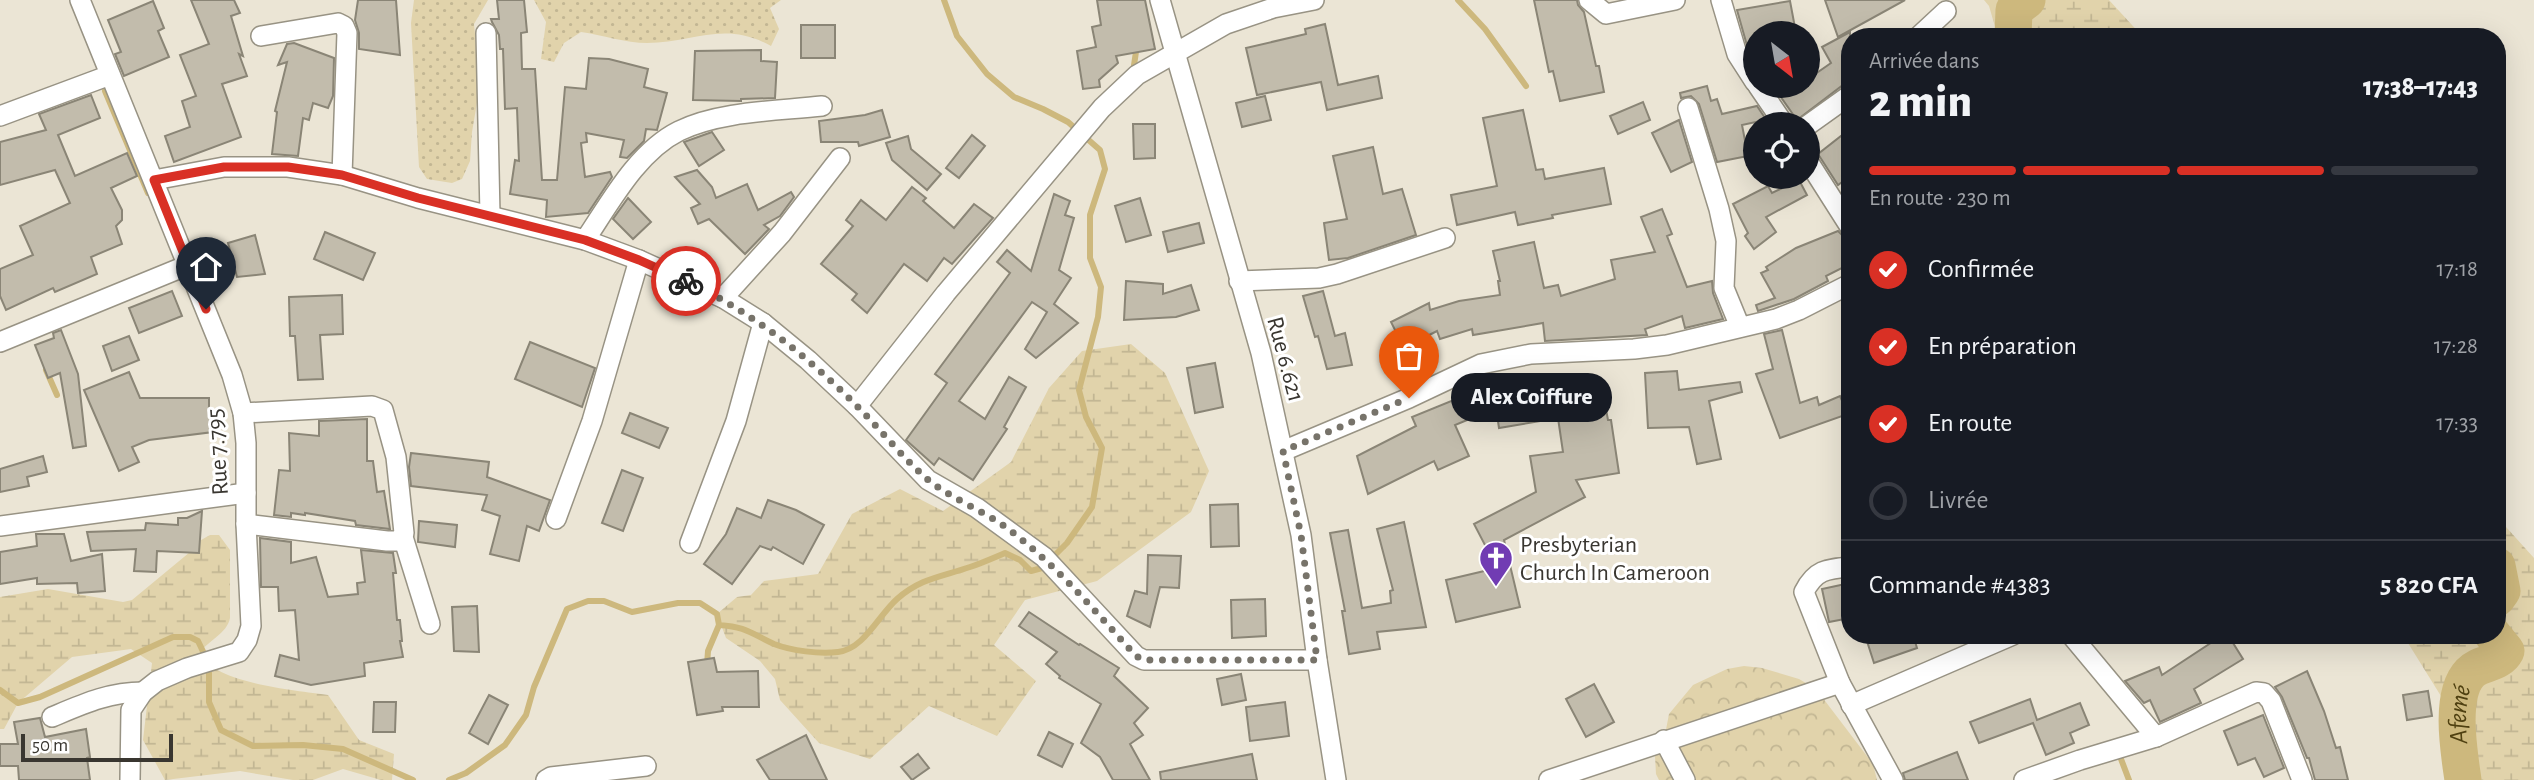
<!DOCTYPE html>
<html lang="fr">
<meta charset="utf-8">
<style>
:root{--surface:#171b24;--page:#20242c;--text:#f1f3f6;--muted:#9ea1a6;--line:#363941;--accent:#d93025}
body{margin:0;font-family:"Alegreya Sans",sans-serif;background:var(--page);color:var(--text);height:100vh;display:flex;flex-direction:column;font-size:26px;white-space:nowrap}
*{box-sizing:border-box;margin:0}
p{font-size:23px;color:var(--muted)}
.icon{flex:none;width:38px;height:38px;fill:none;stroke:currentColor;stroke-width:2;stroke-linecap:round;stroke-linejoin:round}
.map{position:relative;flex:1;overflow:hidden}
.details{position:absolute;left:1841px;top:28px;width:665px;height:616px;display:flex;flex-direction:column;background:var(--surface);border-radius:28px;box-shadow:0 7px 28px #0002}
.details>*{flex:none}
.needle{width:46px;rotate:149deg}
.controls{position:absolute;left:1743px;top:21px;display:grid;gap:14px}
.controls a{display:grid;place-items:center;width:77px;height:77px;border-radius:50%;background:var(--surface);box-shadow:0 7px 28px #0002;font-size:35px}
.scale{position:absolute;left:21px;bottom:18px;width:152px;box-sizing:border-box;padding-left:7px;border:4px solid #393630;border-top:0;font-size:19px;line-height:24px;white-space:nowrap;color:#393630;-webkit-text-stroke:5px #fff;paint-order:stroke}
.pin{position:absolute;display:grid;place-items:center;width:60px;height:60px;color:#fff;margin:-72px -30px;border-radius:50% 50% 50% 0;rotate:-45deg;box-shadow:0 0 7px #0007}
.pin .icon{rotate:45deg}
.courier{position:absolute;display:grid;place-items:center;width:70px;height:70px;margin:-35px;border:5px solid #d93025;border-radius:50%;background:#fff;color:#222;box-shadow:0 2px 9px #0007}
.bubble{position:absolute;height:49px;border-radius:24px;background:var(--surface);box-shadow:0 7px 28px #0002;font-size:23px;font-weight:800;line-height:49px;text-align:center}
.overview em{font-style:normal;font-weight:800}
.overview div{display:flex;flex-direction:column-reverse}
.overview{display:flex;align-items:center;justify-content:space-between;height:119px;padding:0 28px}
h1{font-size:46px;font-weight:800;line-height:52px}
.bar{display:grid;grid-template-columns:repeat(4,1fr);gap:10px 7px;align-content:center;height:84px;padding:0 28px}
.bar i{height:9px;border-radius:5px;background:var(--line)}
.bar .current{background:var(--accent)}
.bar p{grid-column:span 4}
.line{display:flex;align-items:center;gap:18px;padding:0 28px;border-top:2px solid var(--line)}
.line div{flex:1}
ol{padding:0 28px;list-style:none}
li{display:flex;align-items:center;gap:21px;height:77px}
li p{margin-inline-start:auto}
li .icon{padding:7px;border-radius:50%;background:var(--accent);color:#fff;stroke-width:4}
li:last-child{color:var(--muted)}
li i{width:38px;height:38px;border:4px solid var(--line);border-radius:50%}
.map>svg:first-child{display:block}
.grass{fill:url(#grass-dots)}
.forest{fill:url(#forest-crowns)}
.wetland{fill:url(#wetland-marsh)}
.lines{fill:none;stroke-linecap:round;stroke-linejoin:round}
.stream{stroke:#cdb87d;stroke-width:6}
.river{stroke:#cdb87d;stroke-width:37}
.building{fill:#c2bcac;stroke:#8a8576;stroke-width:2}
.minor-casing{stroke:#989384;stroke-width:22}
.minor{stroke:#fff;stroke-width:19}
.done{stroke:#77736a;stroke-width:7;stroke-dasharray:0 12.6}
.route{stroke:#d93025;stroke-width:9}
.labels{text-anchor:middle;stroke-width:6;stroke-linejoin:round;paint-order:stroke}
.street-label{font-size:24px;fill:#393630;stroke:#fff}
.poi-label{font-size:24px;fill:#393630;stroke:#fff;text-anchor:start}
.water-label{font-size:26px;font-style:italic;fill:#4f4011;stroke:#fff}
</style>
<div class="map">
<svg width="2534" height="780" viewBox="0 0 2534 780">
<defs>
<pattern id="grass-dots" width="8" height="8" patternUnits="userSpaceOnUse" patternTransform="scale(1.75)"><rect width="8" height="8" fill="#e1d3ab"/><path d="M2 2h.1M6 6h.1" fill="none" stroke="#c2b693" stroke-width="1.8" stroke-linecap="round"/></pattern>
<pattern id="forest-crowns" width="20" height="18" patternUnits="userSpaceOnUse" patternTransform="scale(1.75)"><rect width="20" height="18" fill="#e1d3ab"/><path d="M2 6a3 3 0 1 1 6 0M12 15a3 3 0 1 1 6 0" fill="none" stroke="#c2b693"/></pattern>
<pattern id="wetland-marsh" width="20" height="14" patternUnits="userSpaceOnUse" patternTransform="scale(1.75)"><rect width="20" height="14" fill="#e1d3ab"/><path d="M1 5h8M5 5V1M11 12h8M15 12V8" fill="none" stroke="#c2b693"/></pattern>
</defs>
<rect width="100%" height="100%" fill="#ebe5d5"/>
<!-- grass -->
<g class="grass">
<path d="M414,0H488L474,24L480,85L472,132L470,161L462,179L452,183L427,179L419,167L411,23Z"/>
<path d="M534,0H781L770,8L779,29L771,46C724,20 693,43 647,43C626,43 602,35 581,32L564,43L554,62L541,59L546,22Z"/>
</g>
<!-- forest -->
<path class="forest" d="M1744,666L1762,668L1799,679L1816,689L1873,764L1877,780H1659L1656,774L1655,756L1664,740L1669,714L1693,685L1727,669Z"/>
<!-- wetland -->
<g class="wetland">
<path d="M1984,0H2109L2143,37H1998L1989,6Z"/>
<path d="M1131,344L1165,373L1209,471L1191,512L1097,581L1025,600L994,645L1036,681L997,736L929,706L870,759L819,743L780,700L775,679L760,661L726,638L717,614L737,597L751,595L764,581L818,574L852,514L900,489L943,511L1011,462L1049,388L1082,351Z"/>
<path d="M2497,517L2534,558V780H2450L2449,709L2403,635H2497Z"/>
<path d="M210,535H219L230,550V618C227,634 208,640 199,654C217,684 295,690 328,695L359,740L394,754L392,780H381L343,769L313,780H293L240,771L165,780L143,740L152,663L131,649L72,657L18,703L4,729H0V597L48,589L123,602L132,600L190,552L194,544Z"/>
</g>
<g class="lines">
<!-- stream -->
<g class="stream">
<path d="M1458,0L1485,29L1526,86"/>
<path d="M1133,72L1137,45"/>
<path d="M105,91L148,193"/>
<path d="M46,370L57,395"/>
<path d="M707,665L708,651L719,625"/>
<path d="M0,690L18,703L40,697L173,637H190L198,641L209,664V702L221,730L253,746L303,745L343,749L413,780"/>
<path d="M2121,759L2129,780"/>
<path d="M449,780L466,773L505,745L526,715L534,687L567,609L588,601H604L632,612L678,603H700L717,614L719,625C747,627 750,633 774,644C792,651 819,654 838,652C864,649 878,616 897,599C921,578 941,577 970,567C982,563 993,558 1005,553L1020,560L1031,571L1042,568L1067,543L1092,507L1102,448L1086,417L1079,390L1098,317L1101,287L1090,258V215L1105,169L1100,150L1068,122L1043,109L1014,97L987,74L957,36L944,0"/>
</g>
<!-- river -->
<g class="river">
<path d="M2013,37L2014,10L2027,0"/>
<path d="M2497,566L2502,591L2497,598"/>
<path id="s1" d="M2463,780C2459,752 2449,695 2470,673C2480,662 2499,665 2506,651L2493,635"/>
</g>
</g>
<!-- building -->
<g class="building">
<path d="M191,0H234L240,13L231,16L243,56L239,54L247,76L222,84L241,137L174,162L165,136L190,127L182,101L196,96L180,55L209,44Z"/>
<path d="M358,0H396L400,55L359,49V33L355,20Z"/>
<path d="M497,0H524L527,32L521,33L522,69H535L542,180H557L565,87L586,89L589,58L609,59L648,69L644,87L667,93L657,130L646,129L644,141L627,158L620,157L624,140L586,133L587,142L581,143L585,177L610,172L612,177L588,213L546,217L547,200L510,194L515,160L519,161L517,108L505,109L503,49H500L499,35L492,22L491,19H499Z"/>
<path d="M1097,0H1145L1155,49L1116,56L1118,63L1099,80L1100,87L1083,89L1077,51L1096,47L1092,27L1101,25Z"/>
<path d="M1534,0H1577L1578,5L1584,12L1596,66H1599L1604,92L1560,101L1553,71L1549,72Z"/>
<path d="M1825,0H1905L1838,37Z"/>
<path d="M153,1L164,28L158,31L169,57L124,76L115,54L121,52L108,20Z"/>
<path d="M1790,1L1796,33H1755V60L1748,49L1737,10Z"/>
<path d="M1325,24L1338,85L1378,76L1382,98L1327,110L1321,82L1257,95L1246,48L1306,34L1305,29Z"/>
<rect x="801" y="25" width="34" height="33"/>
<path d="M1850,32V83L1843,85L1797,120L1773,86H1808V79L1831,63L1822,47Z"/>
<path d="M294,43L334,58L333,96L328,108L313,103L309,120L303,118L298,156L272,154L277,112L275,111L287,62L278,65L287,44Z"/>
<path d="M761,50V61L777,62L775,98L741,99V101L693,100L695,51Z"/>
<path d="M1707,86L1711,101L1717,99L1722,114L1757,106L1765,118V120L1742,125L1748,156L1717,162L1699,104L1691,96L1681,98L1680,93Z"/>
<path d="M91,95L100,118L58,135L75,176L127,153L137,176L111,188L122,210V220L116,226L122,244L91,257L97,274L55,292L53,288L6,310L0,296V269L33,255L20,226L70,203L55,170L0,185V142L46,130L39,114Z"/>
<path d="M1265,96L1271,120L1242,127L1236,103Z"/>
<path d="M1643,102L1650,120L1618,134L1610,116Z"/>
<path d="M882,110L890,137L859,146L858,142H821L819,121L865,115Z"/>
<path d="M1523,110L1536,170L1543,169L1545,179L1604,168L1611,204L1552,215L1553,218L1518,225L1515,212L1457,225L1451,195L1497,186L1483,118Z"/>
<path d="M1679,120L1692,162L1671,172L1652,133Z"/>
<path d="M1133,124H1155V158L1134,159Z"/>
<path d="M712,132L724,150L699,166L684,142Z"/>
<path d="M972,135L985,146L959,178L946,168Z"/>
<path d="M908,136L911,149L941,174L927,190L892,160L886,143Z"/>
<path d="M1841,136L1850,148V176L1838,185L1818,154Z"/>
<path d="M1373,147L1383,194L1402,189L1416,235L1348,258L1329,260L1324,223L1347,219L1333,156Z"/>
<path d="M697,170L712,187L716,198L747,184L758,210L791,192L794,197L780,216L764,225L769,229L745,254L709,219L698,224L691,208L700,204L675,177Z"/>
<path d="M1799,180L1807,195L1766,217L1776,232L1754,249L1745,236L1748,233L1733,204L1768,186L1772,193Z"/>
<path d="M912,187L926,198L923,201L954,228L974,204L993,218L952,264L944,258L927,281L904,264L867,313L852,300L857,294L821,264L853,226L846,220L861,200L886,220Z"/>
<path d="M1054,194L1070,201L1065,215L1074,218L1059,270L1071,278L1054,304L1078,323L1036,358L1025,349L1047,312L1032,302L959,401L985,419L1009,377L1026,387L1004,427L1007,429L973,480L939,458L934,465L906,440L947,383L935,374L1010,273L997,262L1007,250L1031,271Z"/>
<path d="M628,198L651,222L633,239L613,219Z"/>
<path d="M1140,198L1151,235L1126,242L1115,206Z"/>
<path d="M1662,209L1672,234L1667,236L1687,287L1712,281L1713,293L1723,319L1685,328L1682,316L1645,329L1647,335L1545,341L1543,323L1473,335L1472,329L1440,339L1437,331L1404,348L1391,322L1429,303L1430,310L1459,301L1500,295L1498,281H1500L1493,251L1534,242L1544,288L1558,285L1561,296L1615,279L1611,260L1655,252L1641,217Z"/>
<path d="M1199,223L1204,243L1168,252L1163,232Z"/>
<path d="M1838,231L1844,237L1850,239V264L1826,276L1828,281L1794,299L1758,311L1756,305L1775,298L1761,273L1768,270L1766,267L1796,248Z"/>
<path d="M325,232L375,253L363,280L314,259Z"/>
<path d="M255,235L265,274L237,277L228,243Z"/>
<path d="M1126,281L1163,284V294L1191,285L1199,310L1176,317L1124,320Z"/>
<path d="M172,291L182,316L139,333L129,308Z"/>
<path d="M1323,291L1335,336L1345,333L1352,365L1327,369L1318,336L1315,337L1303,296Z"/>
<path d="M342,295L343,334L320,335L323,379L298,380L295,336H290L289,297Z"/>
<path d="M61,330L78,374L86,446L73,448L60,373L48,378L35,345L54,338L53,333Z"/>
<path d="M1782,330L1800,403L1817,397L1819,405L1840,396L1848,414L1780,438L1756,374L1773,369L1764,334Z"/>
<path d="M129,336L139,360L112,371L103,346Z"/>
<path d="M530,342L595,368L582,407L515,379Z"/>
<path d="M1215,363L1223,407L1195,413L1187,368Z"/>
<path d="M1677,371L1679,390L1740,382L1742,392L1709,401L1721,459L1697,464L1689,427L1648,428L1645,373Z"/>
<path d="M129,372L140,398H209V409L213,410V432L149,440L132,447L139,462L119,471L84,390Z"/>
<path d="M1563,378L1568,410L1605,404L1608,420H1611L1619,473L1576,480L1585,497L1504,540L1520,607L1456,622L1446,580L1497,568L1474,524L1536,492L1530,456L1563,452L1558,418L1499,428L1496,408L1455,425L1469,456L1438,470L1434,461L1368,494L1357,456L1416,426L1412,417L1488,386L1490,392Z"/>
<path d="M630,413L668,428L659,448L622,433Z"/>
<path d="M367,419V461H373L377,492L384,491L390,529L356,525L355,521L305,513V515L291,513V517L274,515L279,470L290,471L289,433L319,436V421Z"/>
<path d="M411,453L489,462L487,477L550,500L539,531L527,526L519,561L490,554L500,516L482,510L487,495L411,486L409,467Z"/>
<path d="M43,456L47,472L27,477L29,486L0,492V469Z"/>
<path d="M622,470L643,478L623,531L602,523Z"/>
<path d="M768,500L796,510L824,525L803,564L773,547L771,550L760,546L732,584L704,564L726,534L737,508L761,518Z"/>
<path d="M1238,504L1239,546L1211,547L1210,505Z"/>
<path d="M202,511L199,553L157,551L156,572L134,571L136,549L91,551L87,532L145,530L146,523L178,525V518H187Z"/>
<path d="M419,521L457,525L455,547L418,542Z"/>
<path d="M1404,522L1426,627L1377,632L1380,649L1349,654L1342,611H1345L1330,533L1348,530L1362,608L1391,603L1390,591L1393,590L1377,529Z"/>
<path d="M36,534H64L71,561L102,554L105,591L78,593L77,583L37,584V578L0,584V552L37,546Z"/>
<path d="M260,538L291,542V563L316,557L328,597L358,594L357,583L365,582L361,550L393,553L396,573H393L397,620H400L402,641H400L403,657L364,663L365,676L311,685L275,676L280,655L299,660L295,610L279,611L278,587H261Z"/>
<path d="M1148,555L1181,556L1179,588L1160,587L1150,627L1127,616L1135,591L1147,594Z"/>
<path d="M1850,583V618L1829,622L1822,589Z"/>
<path d="M1265,599L1266,636L1232,638L1231,600Z"/>
<path d="M477,606L479,652L454,651L452,607Z"/>
<path d="M1029,612L1079,645L1080,644L1119,668L1114,676L1148,708L1134,723L1143,735L1130,744L1150,780H1113L1100,757L1081,743L1101,704L1059,678L1060,676L1046,664L1057,652L1019,626Z"/>
<path d="M1865,635H1913L1917,648L1874,663Z"/>
<path d="M2223,635H2228L2243,659L2194,689L2201,703L2160,722L2150,700L2144,703L2125,681L2159,667L2162,675Z"/>
<path d="M714,658L717,672L758,671L759,707H722L723,711L697,715L688,662Z"/>
<path d="M2307,671L2324,711L2336,748L2340,747L2348,780H2315L2309,758H2307L2282,697L2275,687Z"/>
<path d="M1241,674L1246,700L1222,705L1217,679Z"/>
<path d="M1594,684L1614,722L1586,737L1566,699Z"/>
<path d="M2428,691L2432,716L2407,720L2403,695Z"/>
<path d="M489,695L508,705L488,744L469,733Z"/>
<path d="M2030,699L2037,720L2080,703L2089,725L2070,733L2074,743L2046,755L2033,723L1979,743L1970,722Z"/>
<path d="M374,702H396L395,732H373Z"/>
<path d="M1285,702L1289,736L1250,741L1246,707Z"/>
<path d="M2263,715L2284,768L2264,777L2255,758L2238,765L2224,731Z"/>
<path d="M40,718L45,737L86,729L90,757L87,758L90,780H19L18,766H0V744H18L14,722Z"/>
<path d="M1049,732L1073,744L1062,767L1038,755Z"/>
<path d="M806,735L827,780H770L757,760Z"/>
<path d="M1957,752L1968,780H1905L1903,773Z"/>
<path d="M918,754L929,768L912,780L901,767Z"/>
<path d="M1252,754L1257,780H1161L1160,772Z"/>
</g>
<g class="lines">
<!-- minor casing -->
<g class="minor-casing">
<g id="minor">
<path d="M80,0L232,375L243,413L246,443V524L251,626L247,640L239,652L187,668L157,681L143,692L131,710L130,780"/>
<path d="M1160,0L1261,353L1301,535L1317,660L1336,780"/>
<path d="M1589,0L1606,14L1675,0"/>
<path d="M1721,0L1737,54L1755,82"/>
<path d="M486,33L490,215"/>
<path d="M261,36L338,23L344,26L347,33L342,175"/>
<path d="M1918,37L1946,11"/>
<path d="M1758,86L1784,124"/>
<path d="M1688,108L1719,209L1726,241L1724,288L1740,327"/>
<path d="M0,116L110,75"/>
<path d="M1808,125L1850,95"/>
<path d="M1808,161L1850,227"/>
<path d="M154,180L224,167H288L342,175L418,198L585,240L639,260L723,298L763,323L808,360L857,406L928,480L977,508L1044,557L1136,656L1144,660H1317"/>
<path d="M585,240C610,203 637,152 679,131C719,111 778,111 822,106"/>
<path d="M1239,281L1319,278L1337,274L1445,238"/>
<path d="M723,298L782,233L840,158"/>
<path d="M0,342L188,265"/>
<path d="M857,406L946,293L1102,108L1137,75L1226,24L1273,8L1314,0"/>
<path d="M243,413L372,406L383,410L396,457L404,533L399,541H387L246,524"/>
<path d="M1283,451L1409,398L1481,364L1531,354L1634,349L1667,345L1776,319L1799,310L1850,284"/>
<path d="M556,519L592,421L639,260"/>
<path d="M0,526L246,493"/>
<path d="M403,537L430,624"/>
<path d="M690,543L736,421L763,323"/>
<path d="M1850,567C1826,569 1815,570 1804,592L1840,683L1893,780"/>
<path d="M2071,635L2156,737"/>
<path d="M1851,705L2013,635"/>
<path d="M52,717C83,704 109,692 143,692"/>
<path d="M1664,740L1685,780"/>
<path d="M546,780L551,777L646,766"/>
<path d="M1549,780L1840,683"/>
<path d="M2024,780L2080,760L2156,737L2256,692L2264,693L2271,701L2302,780"/>
</g>
</g>
<!-- minor -->
<use href="#minor" class="minor"/>
</g>
<g class="lines">
<!-- done -->
<path class="done" d="M686,281C752,312 806,355 857,406C881,430 902,457 927,479C950,498 980,509 1004,526C1055,563 1094,610 1136,656L1144,660H1317L1301,535L1283,451L1409,398"/>
<!-- route -->
<path class="route" d="M206,309L154,180L224,167H288L342,175L418,198L585,240L639,260L686,281"/>
</g>
<!-- icons -->
<defs>
<g id="church-pin" transform="scale(1.75)"><path d="M0 17L-7.5 6A9.5 9.5 0 1 1 7.5 6Z" fill="#713cb3" stroke="#fff"/><path d="M-1.2-6h2.4v3.5h3.3v2.4h-3.3V6h-2.4V-.1h-3.3v-2.4h3.3Z" fill="#fff"/></g>
</defs>
<g fill-rule="evenodd">
<use href="#church-pin" x="1496" y="558"/>
</g>
<g class="labels">
<!-- street labels -->
<g class="street-label">
<text transform="translate(1286 359) rotate(75)" y="8">Rue 6.621</text>
<text transform="translate(217 452) rotate(-94)" y="8">Rue 7.795</text>
</g>
<!-- poi labels -->
<g class="poi-label">
<text x="1520" y="552">Presbyterian<tspan x="1520" dy="28">Church In Cameroon</tspan></text>
</g>
<!-- water labels -->
<g class="water-label">
<text dy="9" stroke="none"><textPath href="#s1" startOffset="66">Afemé</textPath></text>
</g>
</g>
</svg>
<div class="controls">
<a><svg class="needle" viewBox="-14 -14 28 28"><path d="M0-13l5 13h-10z" fill="#e53935"/><path d="M0 13l5-13h-10z" fill="#9ea1a6"/></svg></a>
<a><svg class="icon" aria-label="locate" viewBox="0 0 24 24"><circle cx="12" cy="12" r="6"/><path d="M12 2v4M12 18v4M2 12h4M18 12h4"/></svg></a>
</div>
<div class="scale">50 m</div>
<div class="pin" style="left:1409px;top:398px;background:#ea580c"><svg class="icon" aria-label="bag" viewBox="0 0 24 24"><path d="M5 8h14l-1 12H6zM9 8a3 3 0 0 1 6 0"/></svg></div>
<div class="pin" style="left:206px;top:309px;background:#1f2937"><svg class="icon" aria-label="home" viewBox="0 0 24 24"><path d="M3 11l9-7 9 7M6 9v11h12V9"/></svg></div>
<div class="courier" style="left:686px;top:281px"><svg class="icon" aria-label="bike" viewBox="0 0 24 24"><circle cx="6" cy="16" r="4"/><circle cx="18" cy="16" r="4"/><path d="M6 16l4-8h5l3 8M10 8l3 8H6M13 5h3"/></svg></div>
<div class="bubble" style="left:1451px;top:373px;width:161px">Alex Coiffure</div>
<section class="details">
<div class="overview"><div><h1>2 min</h1><p>Arrivée dans</p></div><em>17:38–17:43</em></div>
<div class="bar"><i class="current"></i><i class="current"></i><i class="current"></i><i></i><p>En route · 230 m</p></div>
<ol>
<li><svg class="icon" aria-label="check" viewBox="0 0 24 24"><path d="M5 12l5 5 9-10"/></svg>Confirmée<p>17:18</p></li>
<li><svg class="icon" aria-label="check" viewBox="0 0 24 24"><path d="M5 12l5 5 9-10"/></svg>En préparation<p>17:28</p></li>
<li><svg class="icon" aria-label="check" viewBox="0 0 24 24"><path d="M5 12l5 5 9-10"/></svg>En route<p>17:33</p></li>
<li><i></i>Livrée</li>
</ol>
<div class="line" style="height:91px"><div>Commande #4383</div><b>5 820 CFA</b></div>
</section>
</div>
